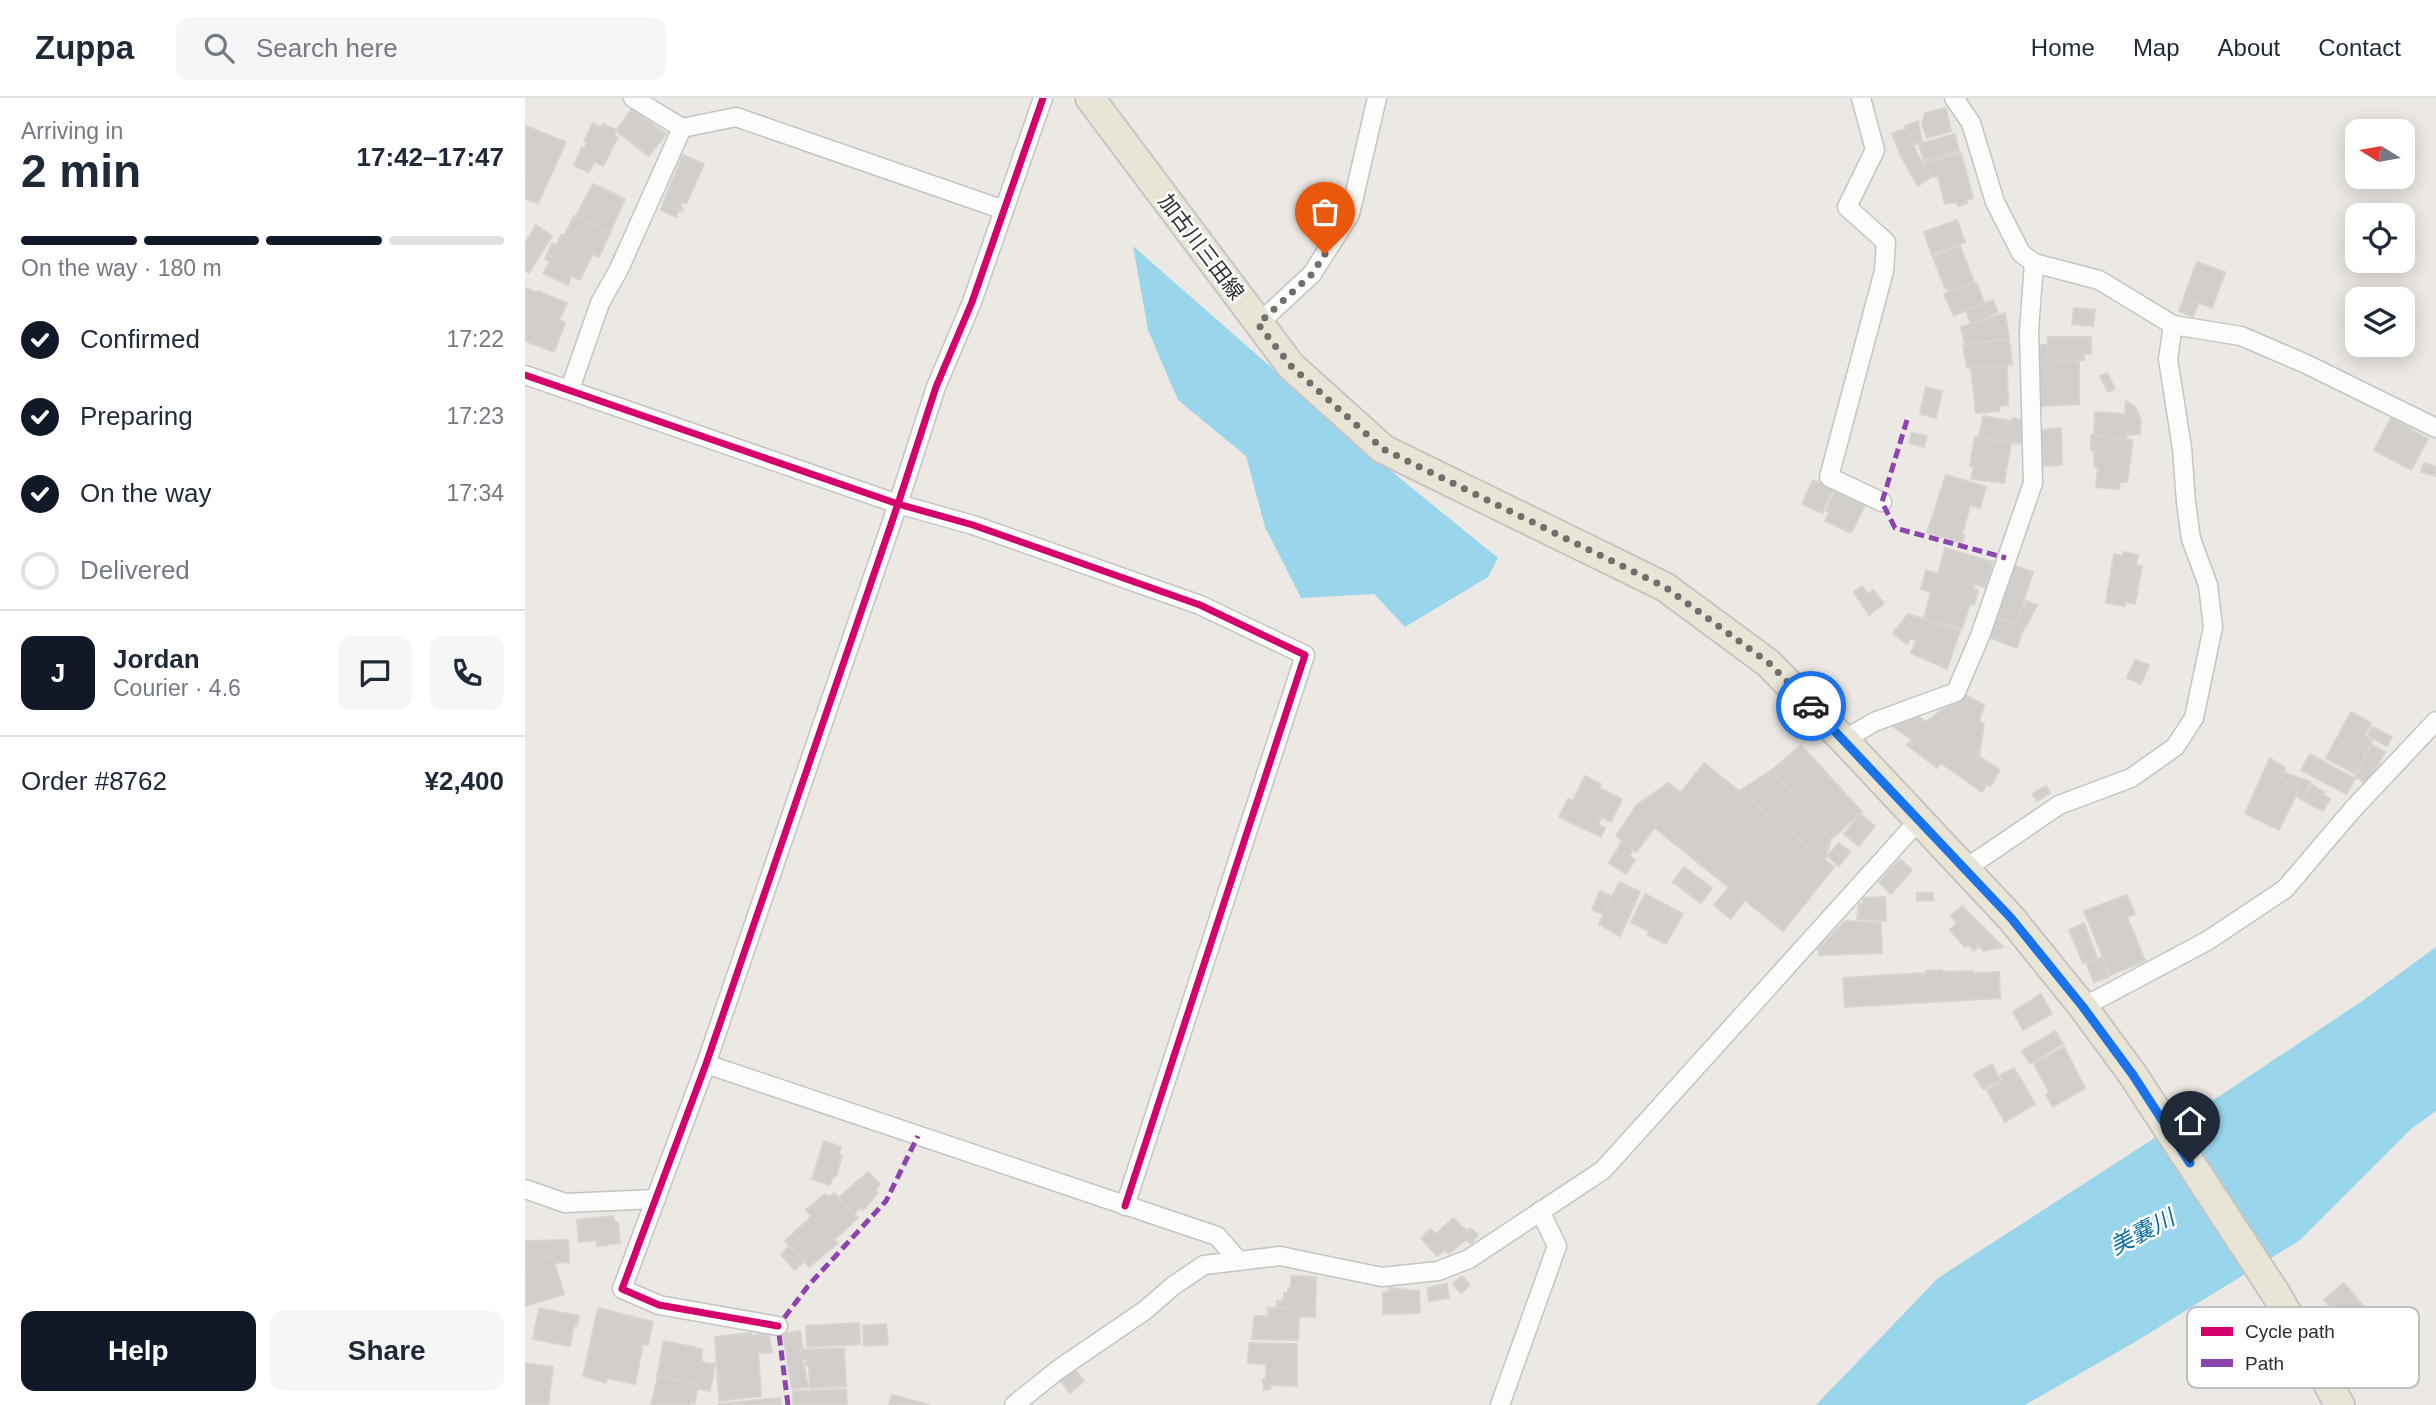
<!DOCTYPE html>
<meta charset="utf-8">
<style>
:root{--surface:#fff;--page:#f6f6f7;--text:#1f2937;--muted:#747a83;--line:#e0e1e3;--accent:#111827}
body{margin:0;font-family:Arial,"Noto Sans JP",sans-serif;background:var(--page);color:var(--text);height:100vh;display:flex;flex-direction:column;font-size:26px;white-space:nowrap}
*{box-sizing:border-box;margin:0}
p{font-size:23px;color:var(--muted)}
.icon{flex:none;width:38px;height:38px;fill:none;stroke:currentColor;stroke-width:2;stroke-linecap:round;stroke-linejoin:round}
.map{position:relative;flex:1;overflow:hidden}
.sheet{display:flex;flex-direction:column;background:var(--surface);width:525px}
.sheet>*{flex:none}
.needle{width:46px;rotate:281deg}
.controls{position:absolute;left:1820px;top:21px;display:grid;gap:14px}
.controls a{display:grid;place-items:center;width:70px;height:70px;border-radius:14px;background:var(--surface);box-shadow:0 4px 18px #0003;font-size:35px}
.pin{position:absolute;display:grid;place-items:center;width:60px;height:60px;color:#fff;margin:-72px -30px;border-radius:50% 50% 50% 0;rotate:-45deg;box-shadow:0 0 7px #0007}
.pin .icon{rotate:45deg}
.courier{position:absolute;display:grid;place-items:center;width:70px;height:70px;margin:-35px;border:5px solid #1a73e8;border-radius:50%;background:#fff;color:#222;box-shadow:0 2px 9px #0007}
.headline em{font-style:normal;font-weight:700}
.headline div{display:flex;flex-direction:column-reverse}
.headline{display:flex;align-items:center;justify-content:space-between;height:119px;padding:0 21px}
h1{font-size:46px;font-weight:700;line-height:52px}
.bar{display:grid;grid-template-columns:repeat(4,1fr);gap:10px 7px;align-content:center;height:84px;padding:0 21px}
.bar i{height:9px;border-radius:5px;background:var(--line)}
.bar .active{background:var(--accent)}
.bar p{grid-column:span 4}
.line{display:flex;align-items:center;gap:18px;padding:0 21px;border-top:2px solid var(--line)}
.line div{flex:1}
.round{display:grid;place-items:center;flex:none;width:74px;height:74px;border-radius:14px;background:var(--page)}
ol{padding:0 21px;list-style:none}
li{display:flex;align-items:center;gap:21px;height:77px}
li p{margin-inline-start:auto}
li .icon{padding:7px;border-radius:50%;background:var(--accent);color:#fff;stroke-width:4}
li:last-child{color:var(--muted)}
li i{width:38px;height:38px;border:4px solid var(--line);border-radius:50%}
.button{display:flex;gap:14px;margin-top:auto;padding:14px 21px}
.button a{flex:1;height:80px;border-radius:14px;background:var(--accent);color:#fff;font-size:28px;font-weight:700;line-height:80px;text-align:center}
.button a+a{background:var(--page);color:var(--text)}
header{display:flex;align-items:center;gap:42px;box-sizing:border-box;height:98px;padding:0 35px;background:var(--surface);border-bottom:2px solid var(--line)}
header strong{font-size:33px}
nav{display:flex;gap:38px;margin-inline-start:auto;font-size:24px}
.search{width:490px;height:63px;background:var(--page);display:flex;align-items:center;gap:18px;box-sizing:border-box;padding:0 24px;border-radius:14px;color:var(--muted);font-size:26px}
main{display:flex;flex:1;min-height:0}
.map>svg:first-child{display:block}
.water{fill:#99d6ec}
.building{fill:#d1cecb;stroke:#d7d4d0;stroke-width:2}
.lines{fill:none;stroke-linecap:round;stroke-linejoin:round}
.minor-casing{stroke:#c5c4c5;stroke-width:21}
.primary-casing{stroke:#c6c5c4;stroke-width:32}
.minor{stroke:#fcfcfb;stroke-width:18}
.primary{stroke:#e8e4d6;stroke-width:28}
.quiet{stroke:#8e44ad;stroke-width:5;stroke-dasharray:10 5;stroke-linecap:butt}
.cycleway-casing{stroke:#fff;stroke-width:11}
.cycleway{stroke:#d6006c;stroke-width:7}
.done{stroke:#706f6e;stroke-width:7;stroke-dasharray:0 12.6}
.route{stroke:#1a73e8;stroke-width:9}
.labels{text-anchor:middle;stroke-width:5;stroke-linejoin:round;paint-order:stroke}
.street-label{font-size:21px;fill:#2e2e2e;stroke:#fff}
.water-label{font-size:23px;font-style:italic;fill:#0d6fa3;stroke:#fff}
.key{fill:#fff;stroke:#c0c0c0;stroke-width:2}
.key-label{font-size:19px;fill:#2e2e2e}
</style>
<header>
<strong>Zuppa</strong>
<div class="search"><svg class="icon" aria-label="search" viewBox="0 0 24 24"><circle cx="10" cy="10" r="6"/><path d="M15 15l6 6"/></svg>Search here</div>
<nav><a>Home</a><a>Map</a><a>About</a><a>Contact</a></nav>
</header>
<main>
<section class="sheet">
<div class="headline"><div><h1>2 min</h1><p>Arriving in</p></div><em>17:42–17:47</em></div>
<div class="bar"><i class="active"></i><i class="active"></i><i class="active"></i><i></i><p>On the way · 180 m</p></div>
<ol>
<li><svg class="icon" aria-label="check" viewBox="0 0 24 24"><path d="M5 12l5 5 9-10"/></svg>Confirmed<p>17:22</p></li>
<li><svg class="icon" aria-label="check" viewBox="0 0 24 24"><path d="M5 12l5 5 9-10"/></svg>Preparing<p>17:23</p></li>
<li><svg class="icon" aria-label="check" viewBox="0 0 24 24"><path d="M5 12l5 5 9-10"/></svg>On the way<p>17:34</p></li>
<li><i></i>Delivered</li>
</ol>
<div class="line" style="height:126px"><b class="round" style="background:var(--accent);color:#fff">J</b><div><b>Jordan</b><p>Courier · 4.6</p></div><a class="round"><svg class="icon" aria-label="chat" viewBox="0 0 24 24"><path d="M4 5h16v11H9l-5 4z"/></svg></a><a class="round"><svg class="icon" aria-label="phone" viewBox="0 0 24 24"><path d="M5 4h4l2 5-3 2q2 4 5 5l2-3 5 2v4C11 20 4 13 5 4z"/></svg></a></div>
<div class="line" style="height:91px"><div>Order #8762</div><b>¥2,400</b></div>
<div class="button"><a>Help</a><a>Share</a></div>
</section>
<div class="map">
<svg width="1911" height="1307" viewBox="0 0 1911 1307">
<rect width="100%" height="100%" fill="#ece8e4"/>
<!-- water -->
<g class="water">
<path d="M608,148L844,355L973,460L963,479L880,529L849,496L776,500L740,429L721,358L653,302L623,232Z"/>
<path d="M1911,849V1013L1886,1031L1775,1142L1610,1244L1500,1307H1291L1413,1180L1690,1001L1840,901Z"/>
</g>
<!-- building -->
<g class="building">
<path d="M1421,10L1426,33L1402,40L1397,27L1400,15Z"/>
<path d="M107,11L141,36L124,58L91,33Z"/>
<path d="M1393,23L1397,44L1389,47L1382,30L1379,28Z"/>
<path d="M68,25L76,29L78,26L91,32L89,37L93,39L78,68L69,64L64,74L49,68L57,49L60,50L62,45L59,43Z"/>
<path d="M1,28L41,44L13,105L0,101Z"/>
<path d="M1382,30L1391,53L1376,59L1367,35Z"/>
<path d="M1430,36L1434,53L1399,63L1394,46Z"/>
<path d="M1391,54L1406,79L1393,88L1377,60Z"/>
<path d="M1436,55L1448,100L1441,102L1442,105L1433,108L1431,104L1420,106L1413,78L1407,79L1399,65Z"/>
<path d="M158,57L179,66L161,106L157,104L155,109L158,110L157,113L138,105Z"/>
<path d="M68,86L100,101L85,134L51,118Z"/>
<path d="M139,105L154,112L151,119L136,112Z"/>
<path d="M49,118L85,135L74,159L68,156L69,153L39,138Z"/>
<path d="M1432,122L1440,144L1407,157L1399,134Z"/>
<path d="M11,127L27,138L4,175L0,172V146Z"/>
<path d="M36,137L69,153L55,182L46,178L43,187L18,175L25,164L20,161L27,145L32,147Z"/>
<path d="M1435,148L1449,184L1423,193L1422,189L1420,190L1408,159Z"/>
<path d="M1672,164L1700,174L1687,210L1659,199Z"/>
<path d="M1449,184L1452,186L1459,204L1429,218L1419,196Z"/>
<path d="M0,190L12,195L13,193L42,205L34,222L40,225L29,254L0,243Z"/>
<path d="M1659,200L1673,206L1668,219L1654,213Z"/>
<path d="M1468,202L1473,214L1446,226L1441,213Z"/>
<path d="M1549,210L1570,212L1568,228L1547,226Z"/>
<path d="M1480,215L1484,240L1440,246L1436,229Z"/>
<path d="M1523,239H1566V256H1559V262H1522Z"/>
<path d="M1484,241L1487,266L1442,270L1438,247Z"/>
<path d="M1515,247H1522V262L1554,263V306L1515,308L1513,261Z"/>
<path d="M1482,267L1483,307L1474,308V313L1451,315L1446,270Z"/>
<path d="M1582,275L1590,291L1583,294L1575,278Z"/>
<path d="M1401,289L1417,293L1411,320L1395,316Z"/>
<path d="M1601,303L1610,309L1616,322L1615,336L1602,337L1600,341L1569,337L1570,314L1600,316Z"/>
<path d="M1458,318L1487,323L1488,320L1499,323L1495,346L1454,339Z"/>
<path d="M1866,320L1903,341L1886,372L1849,352Z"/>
<path d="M1536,330L1537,367L1519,368L1516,332Z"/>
<path d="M1387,335L1402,338L1399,349L1384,345Z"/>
<path d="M1566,337L1608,342L1602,384H1595L1594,391L1571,389L1573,369L1569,368V353L1566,352Z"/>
<path d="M1450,339L1486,345L1479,385L1446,381L1449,369L1445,368Z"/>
<path d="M1899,365L1911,369L1910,378L1896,374Z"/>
<path d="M1421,377L1461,389L1455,410L1445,407L1437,437L1440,438L1437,445L1402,435Z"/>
<path d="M1288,382L1308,392L1297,415L1277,406Z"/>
<path d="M1310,393L1340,407L1326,435L1300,423L1305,414L1301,413Z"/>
<path d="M1420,450L1468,464L1460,489L1449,486L1448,490L1453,492L1449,507L1445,505L1437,531L1399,520L1406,494L1396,491L1401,472L1413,476Z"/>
<path d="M1599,454L1613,457L1611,467L1617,468L1610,506L1601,504L1600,508L1581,505L1589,456L1598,458Z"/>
<path d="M1488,467L1508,474L1491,526L1472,519Z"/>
<path d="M1337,488L1343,496L1348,492L1359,505L1344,517L1329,494Z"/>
<path d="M1501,503L1512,507L1501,529L1492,525Z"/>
<path d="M1383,516L1435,533L1422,571L1386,555L1391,542L1386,540L1382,546L1368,535Z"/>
<path d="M1470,519L1499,529L1492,550L1463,539Z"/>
<path d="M1610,562L1624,567L1616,586L1602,580Z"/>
<path d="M1438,596L1459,607L1454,623L1459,626L1454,658L1401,624Z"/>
<path d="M1826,614L1846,625L1839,638L1847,643L1830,676L1801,660Z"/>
<path d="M1392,618L1475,672L1465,688L1462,686L1457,694L1416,665L1412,670L1382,647L1387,642L1367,628Z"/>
<path d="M1847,629L1867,639L1862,648L1842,638Z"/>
<path d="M1276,647L1337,714L1306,741L1247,672Z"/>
<path d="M1847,647L1860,654L1843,686L1830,679Z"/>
<path d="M1785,656L1830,681L1821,696L1776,672Z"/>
<path d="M1745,660L1760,670L1755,682L1775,689L1754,732L1720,715Z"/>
<path d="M1179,665L1309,769L1258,833L1129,729Z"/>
<path d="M1247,672L1306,741L1300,762L1214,693Z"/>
<path d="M1758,674L1786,684L1777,701L1771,698L1775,689L1755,682Z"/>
<path d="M1060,678L1076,686L1075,690L1097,701L1086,724L1076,719L1073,727L1080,730L1076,739L1034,719L1043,701L1048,703Z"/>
<path d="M1143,685L1156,695L1111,754L1091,738L1112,707Z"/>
<path d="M1787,687L1799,694L1797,696L1805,701L1798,713L1777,702Z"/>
<path d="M1521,688L1525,695L1512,703L1507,696Z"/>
<path d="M1335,716L1350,728L1334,748L1319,736Z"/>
<path d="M1097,744L1108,752L1104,758L1110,762L1101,776L1084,765Z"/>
<path d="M1314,745L1325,754L1314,768L1302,758Z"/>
<path d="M1375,761L1387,772L1366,796L1354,784Z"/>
<path d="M1159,769L1187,790L1176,805L1148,784Z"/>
<path d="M1094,784L1115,794L1095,838L1074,826Z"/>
<path d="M1204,789L1220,802L1206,821L1189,807Z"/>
<path d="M1075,793L1086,798L1078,816L1067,812Z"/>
<path d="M1392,795H1408V803L1392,802Z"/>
<path d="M1120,796L1141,807L1125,834L1106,824Z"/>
<path d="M1602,797L1610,816L1602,819L1620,863L1585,877L1559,813Z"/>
<path d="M1360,799L1361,823L1332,821L1334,806L1338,805V800Z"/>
<path d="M1141,807L1158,816L1141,846L1123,837Z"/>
<path d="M1437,808L1478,849L1459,853L1454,848L1449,853L1443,846L1440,849L1425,832L1432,825L1426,818Z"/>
<path d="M1320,823L1356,825L1357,855L1294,857L1293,851Z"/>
<path d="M1559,825L1572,860L1558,865L1544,832Z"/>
<path d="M1577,859L1584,879L1569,884L1561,865Z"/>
<path d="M1417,872V874L1448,873V875L1474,874L1475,900L1320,909L1318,880L1401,875V873Z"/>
<path d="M1516,896L1527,916L1498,932L1488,914Z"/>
<path d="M1530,933L1538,946L1505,966L1497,953Z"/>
<path d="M1539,949L1560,990L1528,1009L1521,997L1524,994L1509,966Z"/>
<path d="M1467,966L1475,982L1458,991L1449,976Z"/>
<path d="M1489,970L1510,1006L1480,1024L1462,992L1478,982L1475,977Z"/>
<path d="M299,1043L316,1049L314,1057L317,1058L311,1078H308L305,1087L287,1081Z"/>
<path d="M343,1074L355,1086L350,1092L353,1095L338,1112L336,1109L329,1116L313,1100Z"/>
<path d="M309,1095L333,1120L309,1142L313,1145L284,1169L260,1143L287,1118L281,1112L300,1096L304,1099Z"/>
<path d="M88,1118L90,1124L93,1125L95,1145L72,1148V1142L54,1144L52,1122Z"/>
<path d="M928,1120L942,1133L945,1130L953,1137L946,1146L940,1142L924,1156L920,1152L912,1158L896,1140L905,1131L911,1136Z"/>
<path d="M43,1142L44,1164L29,1165L27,1157L0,1166V1143Z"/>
<path d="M265,1148L279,1163L270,1172L256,1157Z"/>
<path d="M27,1157L39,1196L1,1208L0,1166Z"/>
<path d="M766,1178L791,1179L790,1219L765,1218V1210H752V1203H759V1195H763V1190H766Z"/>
<path d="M937,1178L945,1187L936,1195L928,1186Z"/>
<path d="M1819,1185L1845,1216L1824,1233L1799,1202Z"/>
<path d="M922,1186L924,1200L904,1203L902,1190Z"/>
<path d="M864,1190L894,1193L895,1215L858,1216V1194H865Z"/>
<path d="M14,1210L54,1218L52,1228L49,1227L45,1248L8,1241Z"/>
<path d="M73,1210L128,1224L123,1247L118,1246L110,1286L82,1280L81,1285L58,1278Z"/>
<path d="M743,1210H765V1218H774L773,1242L727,1241L730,1218H743Z"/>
<path d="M334,1225L335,1246L282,1249L281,1228Z"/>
<path d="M361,1226L363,1246L339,1248L338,1228Z"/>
<path d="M275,1233L278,1251L276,1252L283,1289L267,1291L258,1236Z"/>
<path d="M226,1235L227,1238L243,1235L247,1254L233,1255L236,1298L194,1303L190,1239Z"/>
<path d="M139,1243L177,1251L176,1264L190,1266L185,1293L173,1291V1286L132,1278Z"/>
<path d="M724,1245L772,1246V1288L746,1287L745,1291L739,1292L738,1281H741V1266L723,1265Z"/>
<path d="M319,1250L321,1288L285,1290L284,1268H281V1261H278L277,1252Z"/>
<path d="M0,1265L28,1269L23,1307H0Z"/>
<path d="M548,1269L559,1283L545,1295L534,1281Z"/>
<path d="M133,1278L173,1286L170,1305L166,1304V1307H126Z"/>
<path d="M321,1291L322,1307H268V1293Z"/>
<path d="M367,1297L405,1307H364Z"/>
<path d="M255,1300L256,1307L193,1306Z"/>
</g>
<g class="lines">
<!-- minor casing -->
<g class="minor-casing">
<g id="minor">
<path d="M108,0L157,30L211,19L479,112"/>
<path d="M1336,0L1350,52L1322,109L1361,144L1359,173L1304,379L1357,404"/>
<path d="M1429,0L1446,25L1470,104L1496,155L1509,165L1574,182L1648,227L1716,238L1781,266L1911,330"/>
<path d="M733,226L787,176L825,116L852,0"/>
<path d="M0,277L373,406L448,427L675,507L780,557L600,1108"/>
<path d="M45,291L75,205L94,171L157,30"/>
<path d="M1319,642L1349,624L1431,594L1455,538L1508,385L1504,233L1509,165"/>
<path d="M1440,771L1534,707L1606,680L1650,649L1669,620L1688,529L1683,487L1666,441L1661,404L1657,350L1643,261L1648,227"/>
<path d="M1558,909L1682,843L1760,791L1829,710L1911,623"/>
<path d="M181,966L692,1138L714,1163"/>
<path d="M0,1091L40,1105L131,1101"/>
<path d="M253,1228L134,1207L97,1191L181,966L373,406L411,289L447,204L518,0"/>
<path d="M489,1307L534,1271L619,1213L648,1188L679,1167L755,1158L857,1179L913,1173L944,1161L1078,1072L1394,722"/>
<path d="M975,1307L1032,1148L1015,1113"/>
</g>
</g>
<!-- primary casing -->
<g class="primary-casing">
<path id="primary" d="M565,0L766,268L858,351L1140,489L1243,565L1319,642L1486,820L1558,909L1608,977L1751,1196L1815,1307"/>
</g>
<!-- minor -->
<use href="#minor" class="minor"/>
<!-- primary -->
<use href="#primary" class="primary"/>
<!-- quiet -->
<g class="quiet">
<path d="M1382,322L1357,404L1370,430L1481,460"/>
<path d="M263,1307L253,1228L283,1188L361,1103L393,1038"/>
</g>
<!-- cycleway casing -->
<g class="cycleway-casing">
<g id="cycleway">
<path d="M0,277L373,406L448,427L675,507L780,557L600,1108"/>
<path d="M253,1228L134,1207L97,1191L181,966L373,406L411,289L447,204L518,0"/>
</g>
</g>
<!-- cycleway -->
<use href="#cycleway" class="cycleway"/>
</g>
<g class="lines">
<!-- done -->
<path class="done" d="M800,156L787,176L733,226L766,268L858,351L1140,489L1244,565L1286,608"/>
<!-- route -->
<path class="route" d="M1286,608L1486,820L1558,909L1608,977L1665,1065"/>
</g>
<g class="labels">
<!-- street labels -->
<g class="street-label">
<text transform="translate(676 149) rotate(53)" y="7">加古川三田線</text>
</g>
<!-- water labels -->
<g class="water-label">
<text transform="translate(1617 1134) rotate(-28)" y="8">美嚢川</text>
</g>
</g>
<!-- legend -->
<rect x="1662" y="1209" width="232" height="81" rx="10" class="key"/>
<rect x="1676" y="1229" width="32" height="9" fill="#d6006c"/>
<rect x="1676" y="1261" width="32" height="8" fill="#8e44ad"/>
<g class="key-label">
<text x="1720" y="1240">Cycle path</text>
<text x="1720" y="1272">Path</text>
</g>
</svg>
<div class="controls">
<a><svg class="needle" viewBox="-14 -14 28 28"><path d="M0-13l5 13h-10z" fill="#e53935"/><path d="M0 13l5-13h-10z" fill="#747a83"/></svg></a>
<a><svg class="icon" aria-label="locate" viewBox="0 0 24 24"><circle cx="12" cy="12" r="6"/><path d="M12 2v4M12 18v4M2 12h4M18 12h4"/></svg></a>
<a><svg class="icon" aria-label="layers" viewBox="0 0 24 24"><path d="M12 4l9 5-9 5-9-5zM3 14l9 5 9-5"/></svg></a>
</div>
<div class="pin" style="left:800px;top:156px;background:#ea580c"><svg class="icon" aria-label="bag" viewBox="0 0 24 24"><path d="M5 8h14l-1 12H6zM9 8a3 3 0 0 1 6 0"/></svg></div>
<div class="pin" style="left:1665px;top:1065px;background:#1f2937"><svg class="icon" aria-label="home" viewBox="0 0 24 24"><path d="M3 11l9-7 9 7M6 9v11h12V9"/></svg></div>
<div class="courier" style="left:1286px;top:608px"><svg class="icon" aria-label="car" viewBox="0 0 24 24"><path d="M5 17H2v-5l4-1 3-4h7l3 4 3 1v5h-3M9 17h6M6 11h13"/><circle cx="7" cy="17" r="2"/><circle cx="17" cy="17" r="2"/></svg></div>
</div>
</main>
